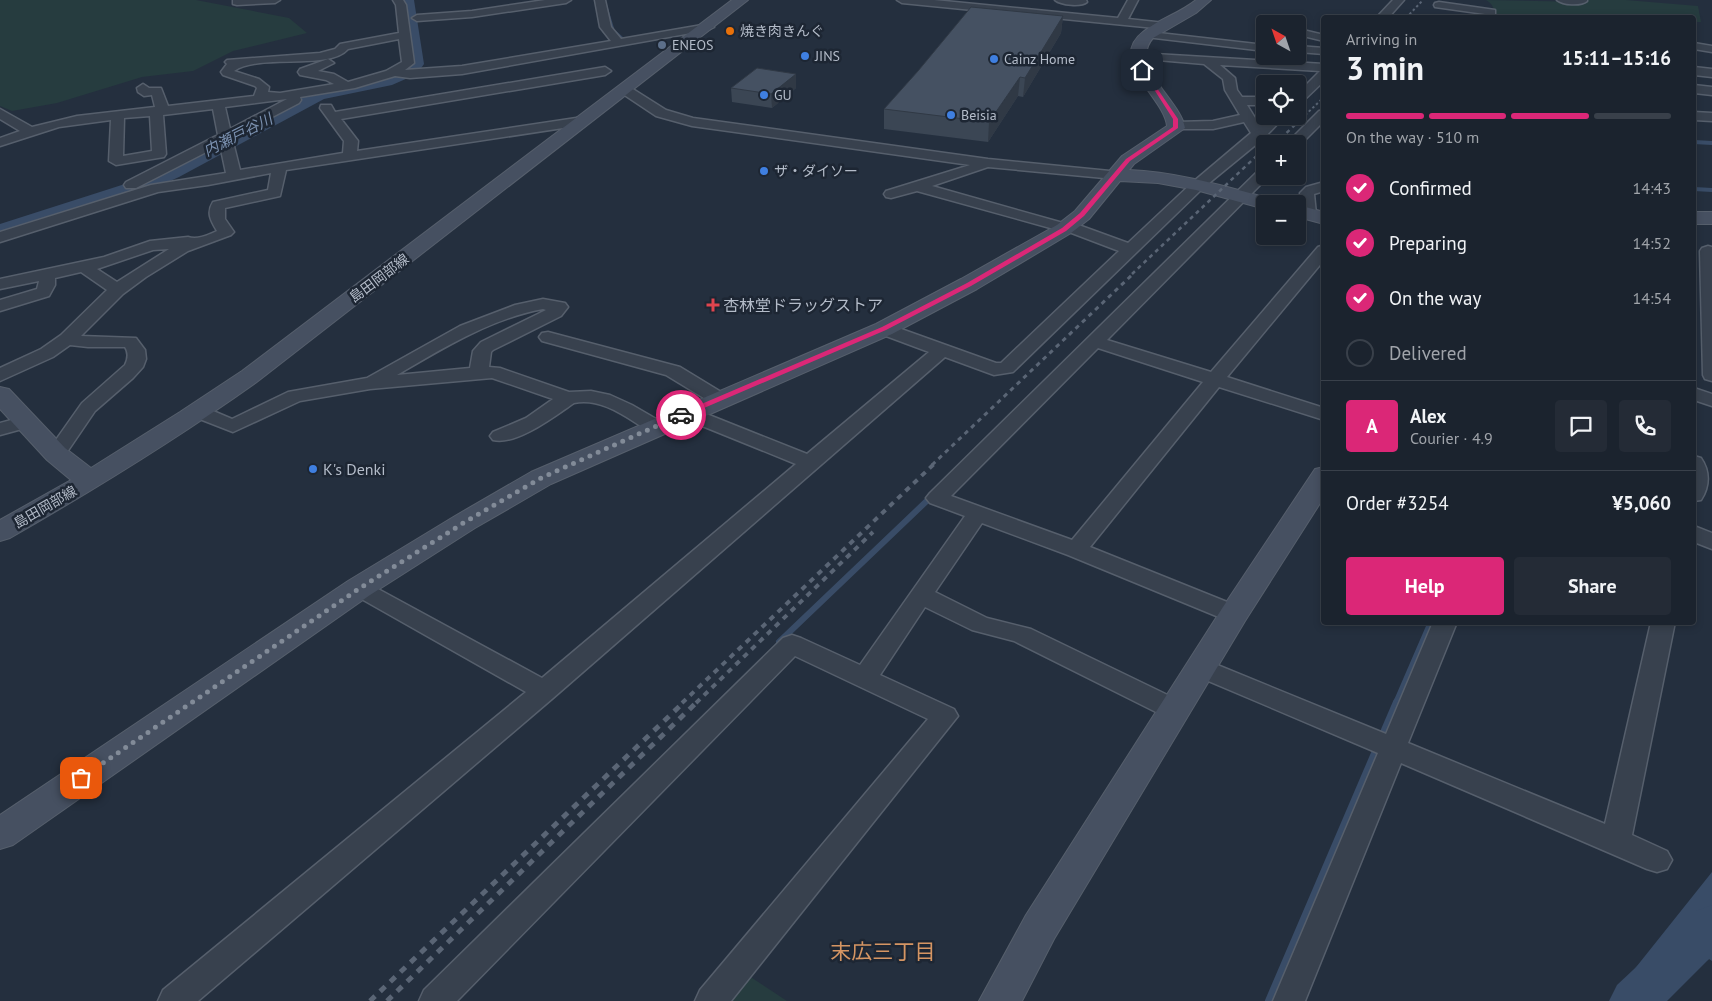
<!DOCTYPE html>
<meta charset="utf-8">
<style>
:root{--surface:#1b232e;--page:#242b36;--text:#f1f3f6;--muted:#a0a4aa;--line:#39404a;--accent:#db2777}
body{margin:0;font-family:"PT Sans","Noto Sans JP",sans-serif;background:var(--page);color:var(--text);height:100vh;display:flex;flex-direction:column;font-size:19px;white-space:nowrap}
*{box-sizing:border-box;margin:0}
p{font-size:16px;color:var(--muted)}
.icon{flex:none;width:28px;height:28px;fill:none;stroke:currentColor;stroke-width:2;stroke-linecap:round;stroke-linejoin:round}
.map{position:relative;flex:1;overflow:hidden}
.drawer{position:absolute;left:1321px;top:15px;width:375px;height:610px;display:flex;flex-direction:column;background:var(--surface);border-radius:5px;box-shadow:0 2px 8px #0003,0 0 0 1px var(--line)}
.drawer>*{flex:none}
.needle{width:32px;rotate:320deg}
.tools{position:absolute;left:1256px;top:15px;display:grid;gap:10px}
.tools a{display:grid;place-items:center;width:50px;height:50px;border-radius:5px;background:var(--surface);box-shadow:0 2px 8px #0003,0 0 0 1px var(--line);font-size:25px}
.pin{position:absolute;display:grid;place-items:center;width:42px;height:42px;color:#fff;margin:-21px;border-radius:10px;box-shadow:0 2px 8px #0006}
.courier{position:absolute;display:grid;place-items:center;width:50px;height:50px;margin:-25px;border:4px solid #db2777;border-radius:50%;background:#fff;color:#222;box-shadow:0 1px 6px #0007}
.overview em{font-style:normal;font-weight:700}
.overview div{display:flex;flex-direction:column-reverse}
.overview{display:flex;align-items:center;justify-content:space-between;height:85px;padding:0 25px}
h1{font-size:32px;font-weight:700;line-height:38px}
.bar{display:grid;grid-template-columns:repeat(4,1fr);gap:8px 5px;align-content:center;height:60px;padding:0 25px}
.bar i{height:6px;border-radius:4px;background:var(--line)}
.bar .on{background:var(--accent)}
.bar p{grid-column:span 4}
.line{display:flex;align-items:center;gap:12px;padding:0 25px;border-top:1px solid var(--line)}
.line div{flex:1}
.round{display:grid;place-items:center;flex:none;width:52px;height:52px;border-radius:5px;background:var(--page)}
ol{padding:0 25px;list-style:none}
li{display:flex;align-items:center;gap:15px;height:55px}
li p{margin-inline-start:auto}
li .icon{padding:5px;border-radius:50%;background:var(--accent);color:#fff;stroke-width:4}
li:last-child{color:var(--muted)}
li i{width:28px;height:28px;border:2px solid var(--line);border-radius:50%}
.action{display:flex;gap:10px;margin-top:auto;padding:10px 25px}
.action a{flex:1;height:58px;border-radius:5px;background:var(--accent);color:#fff;font-size:20px;font-weight:700;line-height:58px;text-align:center}
.action a+a{background:var(--page);color:var(--text)}
.map>svg:first-child{display:block}
.green{fill:#263c3f}
.water{fill:#394c67}
.lines{fill:none;stroke-linecap:round;stroke-linejoin:round}
.stream-far3{stroke:#394c67;stroke-width:3}
.stream-far2{stroke:#394c67;stroke-width:4}
.stream-far1{stroke:#394c67;stroke-width:6}
.stream{stroke:#394c67;stroke-width:8}
.river{fill:#394c67;fill-rule:evenodd}
.street-casing{stroke:#565f6c;stroke-width:3}
.secondary-casing{stroke:#565f6c;stroke-width:2}
.street{fill:#38414e;fill-rule:evenodd}
.secondary{fill:#465061;fill-rule:evenodd}
.rail-far4{stroke:#5a6575;stroke-width:2;stroke-dasharray:2.5 2.5;stroke-linecap:butt}
.rail-far3{stroke:#5a6575;stroke-width:2.5;stroke-dasharray:4 4;stroke-linecap:butt}
.rail-far2{stroke:#5a6575;stroke-width:3;stroke-dasharray:4.5 4.5;stroke-linecap:butt}
.rail-far1{stroke:#5a6575;stroke-width:4;stroke-dasharray:5.5 5.5;stroke-linecap:butt}
.rail{stroke:#5a6575;stroke-width:5;stroke-dasharray:7 7;stroke-linecap:butt}
.wall{fill:#3b4654}
.shaded-wall{fill:#303945}
.building{fill:#455162;stroke:#303945}
.route{fill:#db2777}
.done{stroke:#828b98;stroke-width:5;stroke-dasharray:0 9}
.food-dot{fill:#e8710a;stroke:#1d2633;stroke-width:2}
.service-dot{fill:#5c6f8a;stroke:#1d2633;stroke-width:2}
.shop-dot{fill:#3f7fe0;stroke:#1d2633;stroke-width:2}
.health-dot{fill:#e0444e;stroke:#1d2633;stroke-width:2}
.labels{text-anchor:middle;stroke-width:5;stroke-linejoin:round;paint-order:stroke}
.far-poi-label{font-size:14px;fill:#b4bcc9;stroke:#1d2633;text-anchor:start}
.far-street-label{font-size:14px;fill:#b4bcc9;stroke:#1d2633}
.far-water-label{font-size:15px;font-style:italic;fill:#7c92b1;stroke:#1d2633}
.poi-label{font-size:16px;fill:#b4bcc9;stroke:#1d2633;text-anchor:start}
.near-neighbourhood-label{font-size:21px;fill:#d59563;stroke:#1d2633}
</style>
<div class="map">
<svg width="1712" height="1001" viewBox="0 0 1712 1001">
<rect width="100%" height="100%" fill="#242f3e"/>
<!-- green -->
<g class="green">
<path d="M0,0H196L289,18L307,33L233,51L193,71L142,77L57,103L12,111L0,106Z"/>
<path d="M1486,0L1587,2V0H1626L1698,6L1701,22H1694V18L1494,17C1495,10 1493,4 1486,0Z"/>
<path d="M749,976L787,1001H729Z"/>
</g>
<!-- water -->
<path class="water" d="M1712,872V961L1709,959L1667,989L1633,971Z"/>
<g class="lines">
<!-- stream-far3 -->
<path class="stream-far3" d="M604,0L613,30L624,40"/>
<!-- stream-far2 -->
<g class="stream-far2">
<path d="M1694,142L1712,143"/>
<path d="M1258,174L1265,166"/>
<path d="M1694,189L1712,190"/>
</g>
<!-- stream-far1 -->
<g class="stream-far1">
<path d="M779,642L933,495"/>
<path d="M1396,703L1431,622"/>
</g>
<!-- stream -->
<path class="stream" d="M1269,1001L1397,702"/>
<!-- river -->
<g class="river">
<path d="M398,0H414L424,64L417,74L392,85L324,99L179,177L144,193L0,239V224L128,183L163,167L311,90L380,76L404,66L406,64Z"/>
<path d="M1712,905V956L1667,1001H1609L1617,985L1696,911Z"/>
</g>
<!-- street casing -->
<g class="street-casing">
<g id="street">
<path d="M233,0H280L275,3L237,5L233,4Z"/>
<path d="M393,0H403L406,5L414,63L405,70L462,66L611,41L600,27L595,0H605L611,27L621,39L708,24L714,27L708,30L462,74L410,78L395,76L355,88L300,97L301,100L299,103L232,138L240,170L343,153L344,141L320,108L321,105H331L335,112L605,67L611,71L605,75L341,119L358,141L357,151L583,117L590,121L583,125L286,170L280,196L225,208V219L234,232L231,235L188,251L146,277L123,294L81,336L136,338L145,350L146,359L143,367L133,378L95,411L63,458L56,460L49,458L46,454L82,403L125,365C128,359 129,353 125,347H88L70,345L53,357L0,381V368L41,349L61,335L107,290L81,272L55,278V285L49,296L0,311V300L37,289L39,281L0,289V279L104,257L150,241L188,237C198,240 208,235 217,231C211,221 206,213 213,202L268,190L271,173L208,185L158,192L0,242V232L151,185L226,173L220,145L136,188H126L124,185L126,182L218,135L213,109L163,115L166,154L164,157L116,165L109,161L111,120L59,127L0,146V138L20,131L0,119V109L32,127L77,116L155,107L152,95L144,96L138,92L137,88L143,84L149,88H161L168,106L254,96L257,88L255,86L223,75L221,72L227,64L225,62L227,60L320,53L335,49L340,44L399,33L396,5ZM399,39L402,62L386,71L348,82L334,74L318,71L334,63L328,59L300,69L298,72L300,75L326,80L334,84L280,93L268,92L269,87L259,79L234,71C260,53 329,71 348,49ZM287,99L230,129L225,107ZM150,116L152,151L123,156L124,118ZM169,249L117,282L97,269L153,250Z"/>
<path d="M545,0H571L566,3L472,17L417,21L412,18L417,15L472,11Z"/>
<path d="M897,0H934L1118,18L1128,0H1138L1128,19L1165,23L1171,26L1165,29L902,3Z"/>
<path d="M1055,0H1086L1087,2C1081,7 1061,5 1055,0Z"/>
<path d="M1393,0H1404L1388,18H1376Z"/>
<path d="M1557,0H1587V1C1581,6 1563,5 1557,0Z"/>
<path d="M1439,2L1495,10V18H1485V14L1435,7L1434,5L1435,3Z"/>
<path d="M1303,30L1324,35V41L1299,35L1298,33Z"/>
<path d="M1150,32L1265,45V51L1146,37L1144,35Z"/>
<path d="M1694,43L1712,46V52L1694,49Z"/>
<path d="M1298,46L1324,48V54L1298,52Z"/>
<path d="M1138,53L1324,64V81L1302,102L1298,103V93L1320,71L1220,65L1235,78L1237,90L1242,97H1265V105H1247L1260,126L1271,116H1285L1264,138L1203,188L1013,372L994,375L945,357L553,698L198,1001H158L163,990L526,692L351,593L347,588L351,583L359,580L367,583L542,678L796,464L680,417L677,413L680,409L687,407L694,409L807,454L929,352L878,333L875,329L878,325L884,324L890,325L996,363H1001L1119,251L1069,232L1061,231L917,191L891,198L886,197L884,194L886,191L970,165L692,126L656,116L620,92L618,89L620,86H628L666,110L693,118L988,159L1120,172L1122,175L1120,178L1115,179L988,167L932,186L1063,223H1073L1128,243L1193,182L1251,133L1244,122L1213,129H1171L1169,126L1176,122L1213,121L1240,115L1225,90L1223,79L1204,64L1134,58L1132,56Z"/>
<path d="M1694,67L1712,69V77L1694,75Z"/>
<path d="M1694,85L1712,87V95L1694,93Z"/>
<path d="M1324,110V121L1298,147V144H1286L1319,111Z"/>
<path d="M1694,112L1712,113V121L1694,120Z"/>
<path d="M1265,168V176H1269L1107,340L1211,372L1318,247L1324,245V260L1227,377L1324,408V420L1219,387L1090,547L1242,608L1246,614L1242,620L1234,622L1226,620L1068,555L982,523L935,592L987,618L1031,629L1184,703L1188,710L1184,717L1175,720L1166,717L1014,641L972,630L925,607L880,675L954,709L958,716L731,1001H695L700,990L928,719L795,656L457,1001H419L424,990L783,638L792,635L801,638L860,665L965,516L930,503L926,498L930,493L1260,169ZM1098,348L1203,382L1072,540L951,496Z"/>
<path d="M1324,182V191L1314,194L1316,214L1313,217H1303L1300,214V193L1306,187Z"/>
<path d="M1708,246L1712,247V381L1705,379L1703,375L1700,251L1702,248Z"/>
<path d="M543,299L565,303L568,307L561,316L493,350L491,352L489,367L500,368L569,392L591,391L610,395L632,405L663,423L666,427L663,431L656,433L649,431C627,418 602,397 574,403C555,416 516,446 493,440L490,436L493,432L526,418L553,399L492,378L370,389L300,401L233,432L192,416L189,412L192,408L199,406L206,408L232,419L288,392L367,378L460,326L515,305ZM543,309L546,310L481,342L473,351L470,368L397,375C443,348 490,319 543,309Z"/>
<path d="M548,332L680,367L726,395L729,399L726,403L719,405L712,403L666,375L542,341L539,337L542,333Z"/>
<path d="M1694,388L1712,394V406L1694,400Z"/>
<path d="M26,416L33,418L36,422L33,426L0,435V423Z"/>
<path d="M1694,456L1701,458C1710,471 1710,486 1701,500L1694,501Z"/>
<path d="M1694,526L1712,533V549L1694,542Z"/>
<path d="M1433,622H1457L1408,743L1605,824L1651,622H1675L1632,835L1667,851L1672,860L1667,869L1657,872L1647,869L1401,763L1305,1001H1273L1378,753L1192,674L1189,668L1192,662L1201,659L1210,662L1386,734Z"/>
</g>
</g>
<!-- secondary casing -->
<g class="secondary-casing">
<g id="secondary">
<path d="M732,0H748L258,381C178,438 95,489 10,538L0,541V520L71,480L47,460L0,409V387L9,389L65,448L91,468L180,412L242,371Z"/>
<path d="M1196,0H1211L1196,13L1153,38C1128,66 1181,101 1185,128L1134,164L1129,170C1179,172 1227,187 1275,200L1277,204H1265V209L1196,190L1158,183L1120,181L1089,219L1071,233L977,289L892,334L551,484L475,528L370,595L13,845L0,849V815L348,581L455,516L531,472L876,324L961,279L1057,225L1075,211L1122,156L1167,126C1165,98 1106,61 1143,32C1159,19 1180,13 1196,0Z"/>
<path d="M1298,205L1324,212V224L1298,217Z"/>
<rect x="1694" y="212" width="18" height="12"/>
<path d="M1324,467V497L1245,621L1054,939L1022,1001H979L1026,915L1223,607L1315,469Z"/>
</g>
</g>
<!-- street -->
<use href="#street" class="street"/>
<!-- secondary -->
<use href="#secondary" class="secondary"/>
<!-- rail-far4 -->
<g class="rail-far4">
<path d="M1406,18L1423,0"/>
<path d="M1298,122L1324,97"/>
</g>
<!-- rail-far3 -->
<g class="rail-far3">
<path d="M1275,144L1299,121"/>
<path d="M1132,274L1265,148"/>
</g>
<!-- rail-far2 -->
<path class="rail-far2" d="M932,465L1134,273"/>
<!-- rail-far1 -->
<g class="rail-far1">
<path d="M682,703L934,464"/>
<path d="M696,703L873,532"/>
</g>
<!-- rail -->
<g class="rail">
<path d="M370,1001L684,702"/>
<path d="M387,1001L697,702"/>
</g>
</g>
<!-- wall -->
<g class="wall">
<path d="M1063,16L1061,33L1023,97L1018,96L988,142L884,129V109Z"/>
<path d="M731,88H796L772,108L732,102Z"/>
</g>
<!-- shaded-wall -->
<g class="shaded-wall">
<path d="M1063,16L1061,33L1023,97L1025,78Z"/>
<path d="M796,74V88L772,108L771,94Z"/>
<path d="M1020,77L1018,96L988,142L989,122Z"/>
</g>
<!-- building -->
<g class="building">
<path d="M971,7L1063,16L1025,78L1020,77L989,122L884,109L918,71Z"/>
<path d="M757,68L796,74L771,94L731,88Z"/>
</g>
<!-- route -->
<path class="route" d="M1141,69H1144L1178,119V128L1130,161L1084,216L1066,231L971,286L886,330L683,417H678V414L882,327L967,283L1062,228L1080,213L1126,159L1173,127V119Z"/>
<g class="lines">
<!-- done -->
<path class="done" d="M81,778L360,588L465,522L541,478L681,415"/>
</g>
<!-- markers -->
<circle class="food-dot" cx="730" cy="31" r="5"/>
<circle class="service-dot" cx="662" cy="45" r="5"/>
<g class="shop-dot">
<circle cx="805" cy="56" r="5"/>
<circle cx="994" cy="59" r="5"/>
<circle cx="764" cy="95" r="5"/>
<circle cx="951" cy="115" r="5"/>
<circle cx="764" cy="171" r="5"/>
<circle cx="313" cy="469" r="5"/>
</g>
<path class="health-dot" d="M710.5 297.5h5v5h5v5h-5v5h-5v-5h-5v-5h5z"/>
<g class="labels">
<!-- far-poi labels -->
<g class="far-poi-label">
<text x="740" y="36">焼き肉きんぐ</text>
<text x="672" y="50">ENEOS</text>
<text x="815" y="61">JINS</text>
<text x="1004" y="64">Cainz Home</text>
<text x="774" y="100">GU</text>
<text x="961" y="120">Beisia</text>
<text x="774" y="176">ザ・ダイソー</text>
</g>
<!-- far-street labels -->
<g class="far-street-label">
<text transform="translate(379 278) rotate(-37)" y="5">島田岡部線</text>
<text transform="translate(45 507) rotate(-30)" y="5">島田岡部線</text>
</g>
<!-- far-water labels -->
<g class="far-water-label">
<text transform="translate(238 135) rotate(-27)" y="5">内瀬戸谷川</text>
</g>
<!-- poi labels -->
<g class="poi-label">
<text x="723" y="311">杏林堂ドラッグストア</text>
<text x="323" y="475">K's Denki</text>
</g>
<!-- near-neighbourhood labels -->
<g class="near-neighbourhood-label">
<text x="883" y="959">末広三丁目</text>
</g>
</g>
</svg>
<div class="tools">
<a><svg class="needle" viewBox="-14 -14 28 28"><path d="M0-13l5 13h-10z" fill="#e53935"/><path d="M0 13l5-13h-10z" fill="#a0a4aa"/></svg></a>
<a><svg class="icon" aria-label="locate" viewBox="0 0 24 24"><circle cx="12" cy="12" r="6"/><path d="M12 2v4M12 18v4M2 12h4M18 12h4"/></svg></a>
<a>+</a>
<a>−</a>
</div>
<div class="pin" style="left:81px;top:778px;background:#ea580c"><svg class="icon" aria-label="bag" viewBox="0 0 24 24"><path d="M5 8h14l-1 12H6zM9 8a3 3 0 0 1 6 0"/></svg></div>
<div class="pin" style="left:1142px;top:70px;background:#1f2937"><svg class="icon" aria-label="home" viewBox="0 0 24 24"><path d="M3 11l9-7 9 7M6 9v11h12V9"/></svg></div>
<div class="courier" style="left:681px;top:415px"><svg class="icon" aria-label="car" viewBox="0 0 24 24"><path d="M5 17H2v-5l4-1 3-4h7l3 4 3 1v5h-3M9 17h6M6 11h13"/><circle cx="7" cy="17" r="2"/><circle cx="17" cy="17" r="2"/></svg></div>
<section class="drawer">
<div class="overview"><div><h1>3 min</h1><p>Arriving in</p></div><em>15:11–15:16</em></div>
<div class="bar"><i class="on"></i><i class="on"></i><i class="on"></i><i></i><p>On the way · 510 m</p></div>
<ol>
<li><svg class="icon" aria-label="check" viewBox="0 0 24 24"><path d="M5 12l5 5 9-10"/></svg>Confirmed<p>14:43</p></li>
<li><svg class="icon" aria-label="check" viewBox="0 0 24 24"><path d="M5 12l5 5 9-10"/></svg>Preparing<p>14:52</p></li>
<li><svg class="icon" aria-label="check" viewBox="0 0 24 24"><path d="M5 12l5 5 9-10"/></svg>On the way<p>14:54</p></li>
<li><i></i>Delivered</li>
</ol>
<div class="line" style="height:90px"><b class="round" style="background:var(--accent);color:#fff">A</b><div><b>Alex</b><p>Courier · 4.9</p></div><a class="round"><svg class="icon" aria-label="chat" viewBox="0 0 24 24"><path d="M4 5h16v11H9l-5 4z"/></svg></a><a class="round"><svg class="icon" aria-label="phone" viewBox="0 0 24 24"><path d="M5 4h4l2 5-3 2q2 4 5 5l2-3 5 2v4C11 20 4 13 5 4z"/></svg></a></div>
<div class="line" style="height:65px"><div>Order #3254</div><b>¥5,060</b></div>
<div class="action"><a>Help</a><a>Share</a></div>
</section>
</div>
